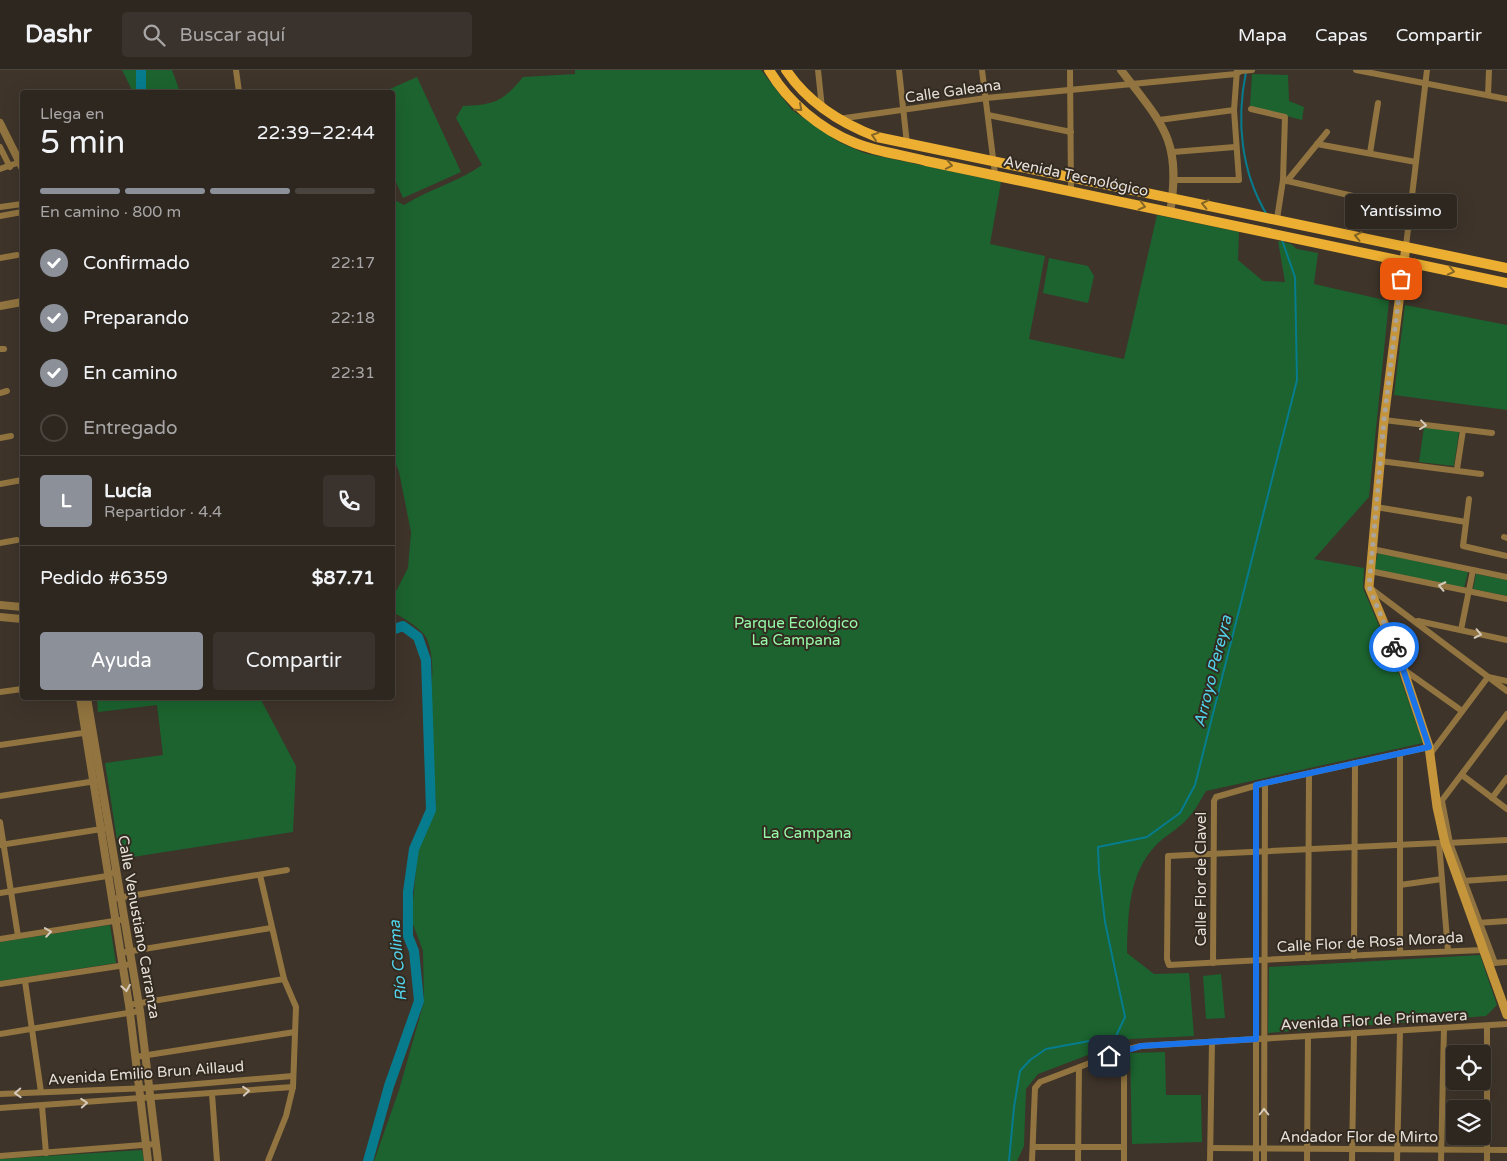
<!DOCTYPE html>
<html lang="es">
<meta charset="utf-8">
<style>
:root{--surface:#2e2720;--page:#3a332d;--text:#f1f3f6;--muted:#a7a5a5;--line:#49443e;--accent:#8c9099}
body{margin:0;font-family:"Varela Round",sans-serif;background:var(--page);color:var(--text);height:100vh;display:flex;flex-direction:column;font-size:19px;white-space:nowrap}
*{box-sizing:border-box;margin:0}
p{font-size:16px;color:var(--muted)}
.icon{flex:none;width:28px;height:28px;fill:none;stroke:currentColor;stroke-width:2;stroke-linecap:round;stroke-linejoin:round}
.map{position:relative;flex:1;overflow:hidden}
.drawer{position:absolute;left:20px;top:20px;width:375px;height:610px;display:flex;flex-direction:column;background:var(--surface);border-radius:5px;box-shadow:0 5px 20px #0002,0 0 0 1px var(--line)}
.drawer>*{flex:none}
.tools{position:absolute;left:1446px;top:975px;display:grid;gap:10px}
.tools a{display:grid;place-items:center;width:45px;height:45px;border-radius:5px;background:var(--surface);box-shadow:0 5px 20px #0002,0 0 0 1px var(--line);font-size:25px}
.pin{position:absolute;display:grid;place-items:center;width:42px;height:42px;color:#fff;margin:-21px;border-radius:10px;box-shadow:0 2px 8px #0006}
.courier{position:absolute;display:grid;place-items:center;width:50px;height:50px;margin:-25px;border:4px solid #1a73e8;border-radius:50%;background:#fff;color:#222;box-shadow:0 1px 6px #0007}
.bubble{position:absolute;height:35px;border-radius:5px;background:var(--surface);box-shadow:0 5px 20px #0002,0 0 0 1px var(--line);font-size:16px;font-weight:600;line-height:35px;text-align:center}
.head em{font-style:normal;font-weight:600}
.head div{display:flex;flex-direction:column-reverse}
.head{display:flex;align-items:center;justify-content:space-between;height:85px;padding:0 20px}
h1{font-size:32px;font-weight:600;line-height:38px}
.bar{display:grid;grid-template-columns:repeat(4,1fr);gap:8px 5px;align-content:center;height:60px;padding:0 20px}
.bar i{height:6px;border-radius:4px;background:var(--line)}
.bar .selected{background:var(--accent)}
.bar p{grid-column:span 4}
.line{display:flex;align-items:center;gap:12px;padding:0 20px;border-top:1px solid var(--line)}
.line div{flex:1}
.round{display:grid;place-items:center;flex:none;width:52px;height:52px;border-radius:5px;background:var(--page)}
ol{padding:0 20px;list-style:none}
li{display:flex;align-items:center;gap:15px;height:55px}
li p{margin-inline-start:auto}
li .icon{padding:5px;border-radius:50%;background:var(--accent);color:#fff;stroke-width:4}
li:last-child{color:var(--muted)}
li i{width:28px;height:28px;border:2px solid var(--line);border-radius:50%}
.cta{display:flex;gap:10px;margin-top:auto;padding:10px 20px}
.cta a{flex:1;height:58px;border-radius:5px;background:var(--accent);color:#fff;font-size:20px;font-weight:600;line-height:58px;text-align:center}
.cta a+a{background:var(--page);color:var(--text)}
header{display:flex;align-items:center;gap:30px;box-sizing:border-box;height:70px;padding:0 25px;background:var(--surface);border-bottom:1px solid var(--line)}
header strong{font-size:24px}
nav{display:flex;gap:28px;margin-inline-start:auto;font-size:18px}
.search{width:350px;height:45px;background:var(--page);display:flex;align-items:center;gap:12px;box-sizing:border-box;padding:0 18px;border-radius:5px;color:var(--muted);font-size:19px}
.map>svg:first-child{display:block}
.green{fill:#1c632f}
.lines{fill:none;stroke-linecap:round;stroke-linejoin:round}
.stream{stroke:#077c8e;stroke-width:2}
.river{stroke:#077c8e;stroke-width:10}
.minor{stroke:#91743f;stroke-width:6}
.tertiary{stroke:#91743f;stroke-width:8}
.secondary{stroke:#c4953b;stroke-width:9}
.primary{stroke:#ecaf31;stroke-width:10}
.oneway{stroke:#866628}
.oneway2{stroke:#d5cabb}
.done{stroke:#aba49c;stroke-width:5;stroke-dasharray:0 9}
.route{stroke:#1a73e8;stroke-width:6}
.labels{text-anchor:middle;stroke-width:4;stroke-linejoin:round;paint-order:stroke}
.street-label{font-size:15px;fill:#e6e0da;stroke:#332a20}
.park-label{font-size:15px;fill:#97faa8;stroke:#332a20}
.water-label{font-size:16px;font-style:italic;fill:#51d3ec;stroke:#332a20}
</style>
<header>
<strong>Dashr</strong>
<div class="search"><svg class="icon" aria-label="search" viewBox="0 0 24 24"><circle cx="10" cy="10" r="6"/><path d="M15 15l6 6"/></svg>Buscar aquí</div>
<nav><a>Mapa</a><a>Capas</a><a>Compartir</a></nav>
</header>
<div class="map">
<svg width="1507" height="1091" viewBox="0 0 1507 1091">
<rect width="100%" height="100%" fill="#3e342a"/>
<!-- green -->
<g class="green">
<path d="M122,0H172L180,22H133Z"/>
<path d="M575,0H761L792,40L839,72L864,83L1001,112L990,174L1045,186L1029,269L1124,289L1157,145L1239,162L1238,190L1263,211L1285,212L1278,171L1291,174L1297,179L1318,183L1314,214L1389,231L1369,427L1314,489L1364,498L1363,518L1398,601L1423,673L1206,721C1199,733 1192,746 1181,755C1173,762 1164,767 1157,774C1128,804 1128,844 1127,883L1154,904L1189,903L1194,966L1130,969L1038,1004L1026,1019L1024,1076L1017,1091H374L399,1020L424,932L423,881L411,849L419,773L436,739L430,621C434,607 433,581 426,567C420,558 404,548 394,543L393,527L408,498L411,462L399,402L393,386V124L396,131L404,135C429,119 458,112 482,95L456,48L463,36C496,35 503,31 523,7L575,4Z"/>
<path d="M1252,4L1288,5L1289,31L1304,37L1302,50L1250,36Z"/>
<path d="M417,7L461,102L403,128L393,105L392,22H383Z"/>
<path d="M1049,188L1088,196L1094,206L1088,233L1043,223Z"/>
<path d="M1405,235L1507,255V340L1394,325Z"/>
<path d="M1424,357L1459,362L1454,396L1419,392Z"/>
<path d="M1378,483L1468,502L1464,518L1374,499Z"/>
<path d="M1476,504L1507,510V526L1473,519Z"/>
<path d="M97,628H260L296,696L293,762L120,789L105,693L163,685L157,635L98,642Z"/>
<path d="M110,855L116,893L0,911V872Z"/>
<path d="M1480,885L1497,935L1486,946L1268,963L1269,897Z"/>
<path d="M1221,904L1225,948L1206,949L1203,906Z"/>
<path d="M1165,982L1166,1025H1201L1202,1072L1132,1074L1130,983Z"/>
<path d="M142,1080L144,1091H0V1089Z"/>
</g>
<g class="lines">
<!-- stream -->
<g class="stream">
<path d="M1246,2C1236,51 1241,102 1267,145"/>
<path d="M1009,1091L1014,1037L1020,1001L1030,990L1046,979L1116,966L1125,947L1105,852L1099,802L1098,777L1147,767L1180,743L1195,715L1297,310L1295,207L1282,170"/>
</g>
<!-- river -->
<g class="river">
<path d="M141,22V0"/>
<path d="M368,1091L389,1016L419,931L414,881L408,866V822L414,779L431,740L426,590L418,567L403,556L392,560"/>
</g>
<!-- minor -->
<g class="minor">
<path d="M236,0L239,22"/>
<path d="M818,0L822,38"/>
<path d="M899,0L907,74"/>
<path d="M982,0L995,104"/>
<path d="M1070,0L1071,120"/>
<path d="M1356,0L1507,29"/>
<path d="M1488,25L1489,0"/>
<path d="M1251,39L1285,47L1283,110L1277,149"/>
<path d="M988,45L1071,62"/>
<path d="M838,49L986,28L1236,4L1241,1L1252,0"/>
<path d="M1159,50L1234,40"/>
<path d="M1317,74L1416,92"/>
<path d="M0,77L10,97"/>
<path d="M1173,82L1235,77"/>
<path d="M1370,83L1378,33"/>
<path d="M0,99L20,92"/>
<path d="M1174,110H1239L1234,40L1237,0"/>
<path d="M1283,110L1410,139"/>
<path d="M1287,111L1327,62"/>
<path d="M0,137L22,134"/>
<path d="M0,146L22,142"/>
<path d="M1406,176L1427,0"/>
<path d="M0,188L17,185"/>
<path d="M0,279H4"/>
<path d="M0,323L7,321"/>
<path d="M1384,350L1492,363"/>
<path d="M0,368L11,366"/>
<path d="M1380,391L1481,404"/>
<path d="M1457,399L1463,360"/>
<path d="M0,414L22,410"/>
<path d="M1469,429L1463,476L1507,486"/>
<path d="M1376,437L1466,452"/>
<path d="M1504,467L1507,468"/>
<path d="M0,473L17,470"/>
<path d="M1372,479L1507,507"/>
<path d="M1370,501L1507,529"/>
<path d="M1370,518L1507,621"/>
<path d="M1418,551L1507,570"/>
<path d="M1461,560L1473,500"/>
<path d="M1403,599L1462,641"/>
<path d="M0,622L22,619"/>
<path d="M0,675L90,662"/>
<path d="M1431,683L1488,607L1507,611"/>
<path d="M1462,705L1507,739"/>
<path d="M0,726L96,711"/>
<path d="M1492,728L1507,708"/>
<path d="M1442,731L1450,773L1495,893"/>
<path d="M1440,733L1507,644"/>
<path d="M0,752L18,866"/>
<path d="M1448,773L1507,770"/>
<path d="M0,775L108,758"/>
<path d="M260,805L284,909L296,937L293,1017L286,1046L268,1091"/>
<path d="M1462,811L1507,808"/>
<path d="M1400,815L1442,809"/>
<path d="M0,823L107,806L112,803"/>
<path d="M112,829L287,800"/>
<path d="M1477,853L1507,851"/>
<path d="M0,869L120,850"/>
<path d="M1448,881L1439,773L1168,786L1167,889L1169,895C1274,889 1378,884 1483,880"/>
<path d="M120,883L271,858"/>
<path d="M1400,883V683"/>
<path d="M1354,886L1355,693"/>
<path d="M1308,888L1309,704"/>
<path d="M1213,893L1214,731L1216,727L1265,713L1429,677"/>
<path d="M1493,893L1507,892"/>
<path d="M25,911L41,1022"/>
<path d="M0,914L132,894"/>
<path d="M129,935L284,909"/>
<path d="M0,964L140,941"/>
<path d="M135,987L295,962"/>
<path d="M0,1024L149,1018L293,1006"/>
<path d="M212,1024L217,1091"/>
<path d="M42,1036L46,1083"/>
<path d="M0,1038L293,1017"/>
<path d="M1033,1077H1124"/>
<path d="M1211,1078L1507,1080"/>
<path d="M0,1086L156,1074"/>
<path d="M1032,1091L1035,1018L1040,1012L1124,980L1141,976L1507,954"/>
<path d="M1078,1091L1079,998"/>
<path d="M1124,1091V980"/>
<path d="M1210,1091L1212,972"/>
<path d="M1256,1091V715"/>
<path d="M1264,1091L1265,713"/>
<path d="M1307,1091L1308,966"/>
<path d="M1352,1091L1354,963"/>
<path d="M1397,1091L1400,961"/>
<path d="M1441,1091L1444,958"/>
<path d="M1487,1091V956"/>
</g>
<!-- tertiary -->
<g class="tertiary">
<path d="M1121,0C1163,55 1182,70 1170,143"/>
<path d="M0,53L22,97"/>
<path d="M0,236L22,232"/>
<path d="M0,535L22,537"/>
<path d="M0,547L22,549"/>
<path d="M80,628L129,935L148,1091"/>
<path d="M87,628L140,941L158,1091"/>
</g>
<!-- secondary -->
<path class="secondary" d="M1406,176L1384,350L1369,517L1403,599L1429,677L1437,737L1445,773L1507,945"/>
<!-- primary -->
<g class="primary">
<path d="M769,0C788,32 820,59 855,73C878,82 903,85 926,91L1507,213"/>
<path d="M786,0C808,33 840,53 877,67L1507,198"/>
</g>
</g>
<!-- one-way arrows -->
<defs><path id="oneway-chevron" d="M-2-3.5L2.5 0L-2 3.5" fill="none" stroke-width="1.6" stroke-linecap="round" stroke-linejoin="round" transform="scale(1.25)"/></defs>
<g class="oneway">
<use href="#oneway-chevron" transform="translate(799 38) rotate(41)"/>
<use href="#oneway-chevron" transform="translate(875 66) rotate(-162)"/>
<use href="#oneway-chevron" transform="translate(949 95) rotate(11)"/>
<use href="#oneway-chevron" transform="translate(1205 134) rotate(-168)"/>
<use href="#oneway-chevron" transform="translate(1142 136) rotate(14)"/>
<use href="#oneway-chevron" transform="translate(1358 166) rotate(-168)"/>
<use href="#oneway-chevron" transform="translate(1451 201) rotate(12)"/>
</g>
<g class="oneway2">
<use href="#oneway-chevron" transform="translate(1423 355) rotate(7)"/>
<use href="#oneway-chevron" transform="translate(1442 516) rotate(-168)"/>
<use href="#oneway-chevron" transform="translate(1478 564) rotate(12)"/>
<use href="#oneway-chevron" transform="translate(48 862) rotate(-9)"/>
<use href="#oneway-chevron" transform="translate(126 918) rotate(81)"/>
<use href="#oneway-chevron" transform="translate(246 1021) rotate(-5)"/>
<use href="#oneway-chevron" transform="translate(18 1023) rotate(177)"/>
<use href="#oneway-chevron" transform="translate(84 1033) rotate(-4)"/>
<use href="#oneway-chevron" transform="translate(1264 1042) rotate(-90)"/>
</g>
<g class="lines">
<!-- done -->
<path class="done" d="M1394,577L1369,517L1384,350L1401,209"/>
<!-- route -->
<path class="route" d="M1109,986L1141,976L1256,969V715L1429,677L1403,599L1394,577"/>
</g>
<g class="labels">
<!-- street labels -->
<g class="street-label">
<text transform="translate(953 21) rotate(-8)" y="5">Calle Galeana</text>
<text transform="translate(1076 106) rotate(12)" y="5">Avenida Tecnológico</text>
<text transform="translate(1201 809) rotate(-90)" y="5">Calle Flor de Clavel</text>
<text transform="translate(139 857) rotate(80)" y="5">Calle Venustiano Carranza</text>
<text transform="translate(1370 872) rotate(-3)" y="5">Calle Flor de Rosa Morada</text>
<text transform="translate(1374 950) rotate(-3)" y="5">Avenida Flor de Primavera</text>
<text transform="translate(146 1003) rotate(-4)" y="5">Avenida Emilio Brun Aillaud</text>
<text x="1359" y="1072">Andador Flor de Mirto</text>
</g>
<!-- park labels -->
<g class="park-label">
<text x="796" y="558">Parque Ecológico<tspan x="796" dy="17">La Campana</tspan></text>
<text x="807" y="768">La Campana</text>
</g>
<!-- water labels -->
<g class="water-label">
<text transform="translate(1212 601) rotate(-76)" y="6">Arroyo Pereyra</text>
<text transform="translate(397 891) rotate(-95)" y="6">Río Colima</text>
</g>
</g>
</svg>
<div class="tools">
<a><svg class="icon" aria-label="locate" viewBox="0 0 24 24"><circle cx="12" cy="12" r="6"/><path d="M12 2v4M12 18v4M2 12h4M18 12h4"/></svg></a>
<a><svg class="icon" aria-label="layers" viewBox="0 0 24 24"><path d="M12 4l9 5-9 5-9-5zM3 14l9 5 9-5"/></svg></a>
</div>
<div class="pin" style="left:1401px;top:209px;background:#ea580c"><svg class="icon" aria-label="bag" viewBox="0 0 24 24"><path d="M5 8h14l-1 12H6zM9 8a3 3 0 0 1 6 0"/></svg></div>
<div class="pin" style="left:1109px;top:986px;background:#1f2937"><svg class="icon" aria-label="home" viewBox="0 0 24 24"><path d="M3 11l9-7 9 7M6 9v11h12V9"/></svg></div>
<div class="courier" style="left:1394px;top:577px"><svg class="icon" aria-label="bike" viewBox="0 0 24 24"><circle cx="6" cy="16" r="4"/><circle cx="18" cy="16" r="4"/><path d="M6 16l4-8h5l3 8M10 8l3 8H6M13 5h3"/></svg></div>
<div class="bubble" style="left:1345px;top:124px;width:112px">Yantíssimo</div>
<section class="drawer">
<div class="head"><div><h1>5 min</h1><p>Llega en</p></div><em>22:39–22:44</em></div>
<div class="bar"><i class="selected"></i><i class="selected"></i><i class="selected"></i><i></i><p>En camino · 800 m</p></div>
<ol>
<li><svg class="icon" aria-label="check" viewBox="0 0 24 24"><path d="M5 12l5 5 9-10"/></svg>Confirmado<p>22:17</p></li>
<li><svg class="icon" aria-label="check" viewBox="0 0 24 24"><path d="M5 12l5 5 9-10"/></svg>Preparando<p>22:18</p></li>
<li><svg class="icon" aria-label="check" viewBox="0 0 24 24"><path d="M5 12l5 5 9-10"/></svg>En camino<p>22:31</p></li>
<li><i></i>Entregado</li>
</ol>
<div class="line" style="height:90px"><b class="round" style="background:var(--accent);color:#fff">L</b><div><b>Lucía</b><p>Repartidor · 4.4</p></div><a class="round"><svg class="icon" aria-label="phone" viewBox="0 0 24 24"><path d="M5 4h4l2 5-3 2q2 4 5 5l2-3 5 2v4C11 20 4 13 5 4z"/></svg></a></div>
<div class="line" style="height:65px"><div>Pedido #6359</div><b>$87.71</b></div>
<div class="cta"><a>Ayuda</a><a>Compartir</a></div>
</section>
</div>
